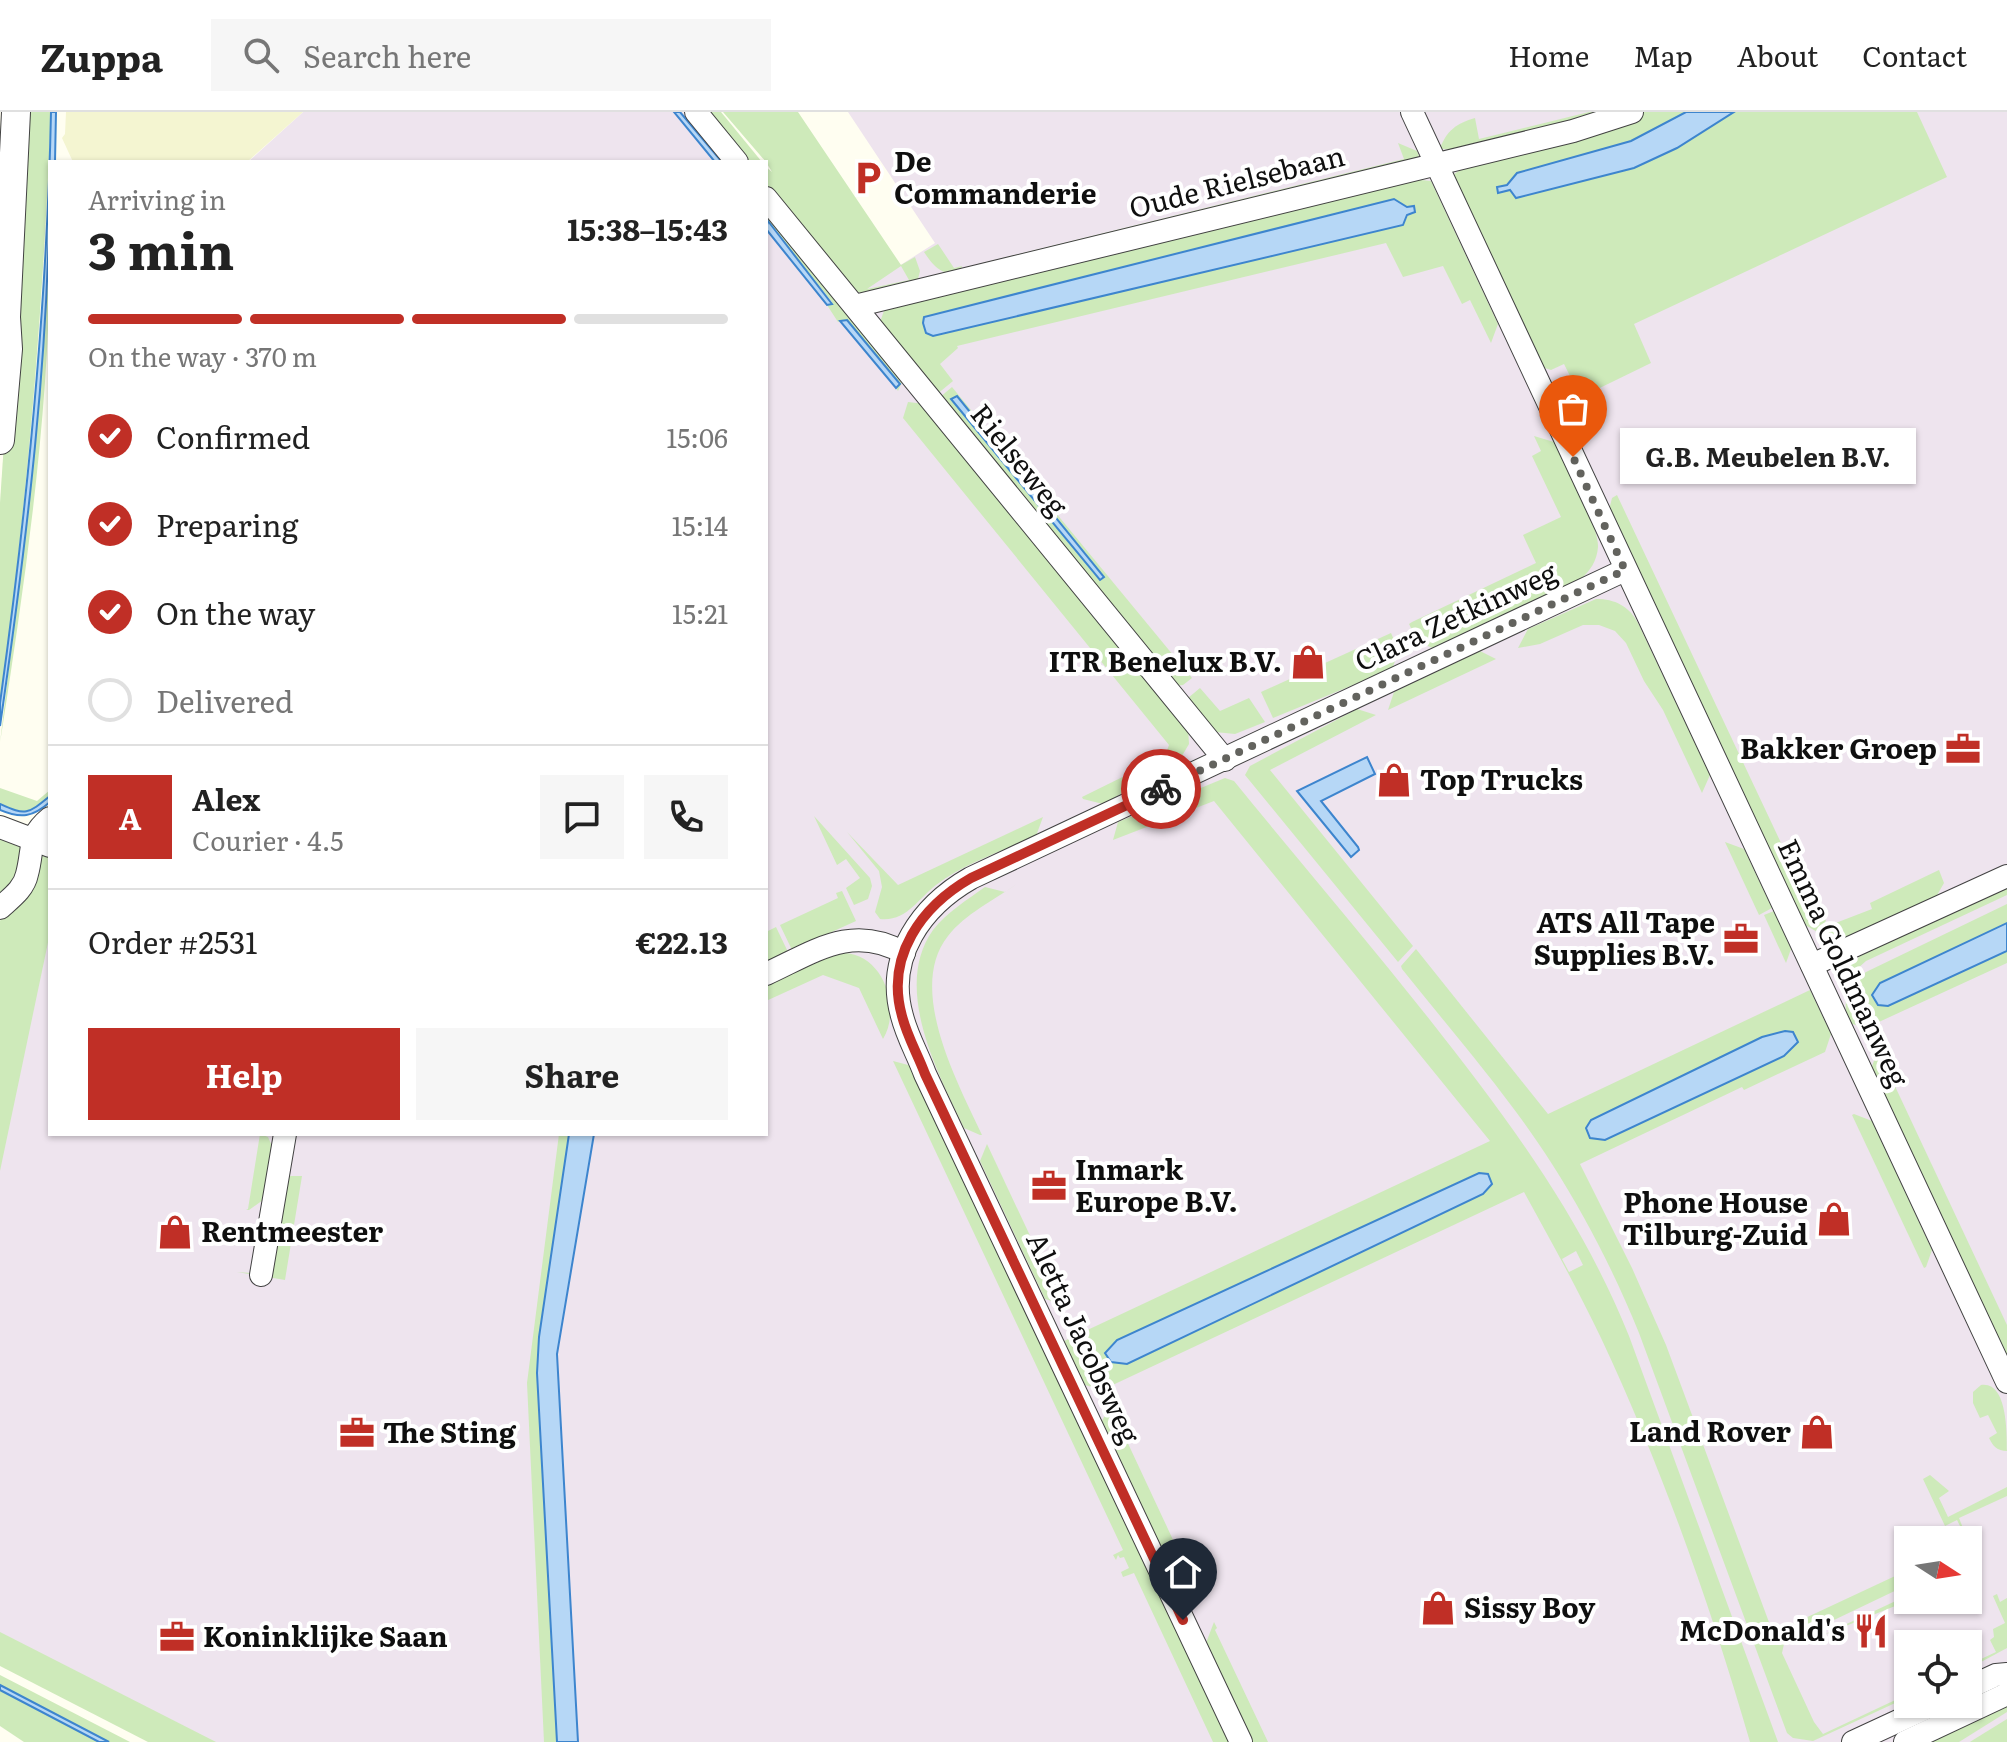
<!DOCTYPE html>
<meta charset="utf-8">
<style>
:root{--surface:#fff;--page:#f6f6f6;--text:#222;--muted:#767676;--line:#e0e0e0;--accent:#c02f26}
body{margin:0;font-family:Literata,serif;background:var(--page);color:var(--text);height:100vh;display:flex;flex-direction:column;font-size:30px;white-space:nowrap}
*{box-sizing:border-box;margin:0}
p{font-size:26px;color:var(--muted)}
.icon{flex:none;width:44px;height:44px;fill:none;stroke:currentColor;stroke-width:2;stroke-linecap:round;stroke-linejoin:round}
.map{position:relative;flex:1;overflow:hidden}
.panel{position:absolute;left:48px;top:48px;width:720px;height:976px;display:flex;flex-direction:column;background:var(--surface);border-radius:0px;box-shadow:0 2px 6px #0004}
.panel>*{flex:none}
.needle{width:52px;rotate:102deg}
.controls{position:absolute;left:1894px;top:1414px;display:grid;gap:16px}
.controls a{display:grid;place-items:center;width:88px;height:88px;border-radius:0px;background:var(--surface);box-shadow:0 2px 6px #0004;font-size:40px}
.pin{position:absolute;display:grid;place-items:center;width:68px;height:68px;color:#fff;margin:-82px -34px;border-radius:50% 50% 50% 0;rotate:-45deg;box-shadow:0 0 8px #0007}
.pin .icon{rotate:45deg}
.courier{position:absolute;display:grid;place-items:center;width:80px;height:80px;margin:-40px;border:6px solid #c02f26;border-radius:50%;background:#fff;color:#222;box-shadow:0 2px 10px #0007}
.bubble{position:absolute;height:56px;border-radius:0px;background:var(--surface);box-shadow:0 2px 6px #0004;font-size:26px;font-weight:700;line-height:56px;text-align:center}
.headline em{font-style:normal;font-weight:700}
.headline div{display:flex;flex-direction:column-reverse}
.headline{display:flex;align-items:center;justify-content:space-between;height:136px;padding:0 40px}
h1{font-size:52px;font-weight:700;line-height:60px}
.bar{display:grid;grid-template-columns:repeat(4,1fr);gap:12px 8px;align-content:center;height:96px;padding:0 40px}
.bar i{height:10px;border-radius:6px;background:var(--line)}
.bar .active{background:var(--accent)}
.bar p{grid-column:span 4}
.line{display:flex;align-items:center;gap:20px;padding:0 40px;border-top:2px solid var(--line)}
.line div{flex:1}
.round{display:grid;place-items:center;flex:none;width:84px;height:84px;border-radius:0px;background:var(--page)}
ol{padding:0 40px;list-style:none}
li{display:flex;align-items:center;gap:24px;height:88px}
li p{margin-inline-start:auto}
li .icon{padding:8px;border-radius:50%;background:var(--accent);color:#fff;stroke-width:4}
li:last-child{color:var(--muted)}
li i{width:44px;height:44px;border:4px solid var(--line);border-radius:50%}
.primary-button{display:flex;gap:16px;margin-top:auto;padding:16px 40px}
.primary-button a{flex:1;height:92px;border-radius:0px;background:var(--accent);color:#fff;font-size:32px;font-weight:700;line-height:92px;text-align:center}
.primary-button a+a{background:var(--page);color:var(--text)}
header{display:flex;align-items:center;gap:48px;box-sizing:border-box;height:112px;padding:0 40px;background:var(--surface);border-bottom:2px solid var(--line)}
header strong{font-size:38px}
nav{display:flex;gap:44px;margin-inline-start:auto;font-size:28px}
.search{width:560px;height:72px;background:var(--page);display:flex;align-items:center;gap:20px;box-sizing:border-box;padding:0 28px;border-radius:0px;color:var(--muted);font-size:30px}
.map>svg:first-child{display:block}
.industrial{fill:#eee4ee;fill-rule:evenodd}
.farmland{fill:#f4f5d1}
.green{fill:#ceeaba;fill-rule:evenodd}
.water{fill:#b6d7f6;stroke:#3d85ce;stroke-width:2}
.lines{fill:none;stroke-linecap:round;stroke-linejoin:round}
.minor-casing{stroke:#424242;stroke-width:24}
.tertiary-casing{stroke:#424242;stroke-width:30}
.minor{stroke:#fff;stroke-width:22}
.tertiary{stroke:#fff;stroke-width:28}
.done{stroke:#63635e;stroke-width:8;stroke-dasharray:0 14.4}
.route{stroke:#c02f26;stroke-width:10}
.labels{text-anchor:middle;stroke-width:8;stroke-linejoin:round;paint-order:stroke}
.poi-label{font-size:28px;font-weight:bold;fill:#0f0f0f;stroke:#fff;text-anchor:start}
.street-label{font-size:28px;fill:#0f0f0f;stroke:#fff}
</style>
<header>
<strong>Zuppa</strong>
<div class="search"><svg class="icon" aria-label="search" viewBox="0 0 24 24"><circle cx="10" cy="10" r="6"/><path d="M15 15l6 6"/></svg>Search here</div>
<nav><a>Home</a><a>Map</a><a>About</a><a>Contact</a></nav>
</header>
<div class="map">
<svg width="2007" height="1630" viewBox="0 0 2007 1630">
<rect width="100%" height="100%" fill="#fffef1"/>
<!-- industrial -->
<g class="industrial">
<path d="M303,0H683L723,50H248Z"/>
<path d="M848,0H2007V1630H172L0,1537V985L50,749V1022H766V103L838,193L935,131ZM1908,1428H1968V1488H1908ZM1908,1532H1968V1592H1908Z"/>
</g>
<!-- farmland -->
<path class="farmland" d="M66,0H303L247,50H73L62,26L65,22Z"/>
<!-- green -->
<g class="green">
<path d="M26,0H51C43,198 27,395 0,591V391Z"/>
<path d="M706,0H721L762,50H747Z"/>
<path d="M723,0H798L901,153L915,145L920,159L917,171L865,183L850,176L766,74V55L772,60L766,50ZM901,154L909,168L867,177Z"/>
<path d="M1589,0H1617L1463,38L1440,37C1446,19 1457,11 1475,6L1479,27Z"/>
<path d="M1644,0H1686L1631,29L1517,61L1499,80L1634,56L1663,43L1734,0H1917L1947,65L1634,212L1651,251L1573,289L1554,282L1557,271L1570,264L1564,252L1551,258L1542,255L1452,63L1474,50L1632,6Z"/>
<path d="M1398,31L1417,39L1419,44L1402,54L985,157L978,152L1404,47Z"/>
<path d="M1411,67L1431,69L1498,212L1491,231L1470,188L1462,192L1443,154L1403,165L1386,131L957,234L958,236L940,252L953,269L936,283L880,210L885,196ZM1394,87L1407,95L1413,94L1403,113L933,224L926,221L923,210L924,205Z"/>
<path d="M766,102L904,266L898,279L896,276L900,271L847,208L838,210L827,193L832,190L768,110H766Z"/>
<path d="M938,132L954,156L962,154L959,163C941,162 934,155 924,140Z"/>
<path d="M50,143C49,307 25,470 0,631L36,326Z"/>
<path d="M952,275L1192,566L1183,573L1174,574L939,286Z"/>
<path d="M908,290L925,292L1188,616L1189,632L1179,649L1103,692L1083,687L1082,685L1165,644L1169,633L903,306Z"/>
<path d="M1534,324L1554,330C1565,353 1599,413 1598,435C1597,449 1590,459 1580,468L1435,537L1418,530L1409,512L1412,510L1536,451L1523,423L1561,405L1532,344L1541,339Z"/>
<path d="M1617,383L1814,801L1826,808L1823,815L1830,818L1833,812L1872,797L1870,791L1939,758L1944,771L1936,785L1847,826H1828L1805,813L1609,398L1612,386Z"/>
<path d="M1596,487C1615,487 1629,494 1638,511L1710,663L1702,681L1663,598L1644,569L1626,531L1615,519L1599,513H1583L1540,532L1518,536L1528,517Z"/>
<path d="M1391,521L1399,539L1392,557L1273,606L1261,580Z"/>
<path d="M1480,539L1496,547L1388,598L1394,580Z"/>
<path d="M1200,576L1220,599L1249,586L1265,610L1235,622L1215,620L1188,590V586Z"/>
<path d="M1357,597L1376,603L1270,658L1413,834L1398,850L1245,663L1250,654Z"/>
<path d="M1225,666L1234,669C1299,749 1366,827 1430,908C1510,1010 1580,1103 1629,1224L1778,1630H1750C1710,1492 1662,1356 1601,1226C1577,1176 1551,1129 1524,1080L1102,1278L1085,1273L1064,1229L1490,1029L1214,689L1100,733L1113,728L1118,710ZM1478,1061L1488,1062L1492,1072L1483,1082L1127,1252L1111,1250L1117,1228ZM1576,1139L1583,1153L1569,1160L1562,1147Z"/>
<path d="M0,676L37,689L50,678V684C29,703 26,704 0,692Z"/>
<path d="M814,704L870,766L872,774L868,787L854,793L846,776L860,766L846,747L837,753Z"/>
<path d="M1043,705L1036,724C1003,739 965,751 936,773C918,787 906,810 880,807L875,800L882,775L879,759L847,720L898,773Z"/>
<path d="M0,727L22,736L18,765L0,785Z"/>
<path d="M1725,730L1744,737L1772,796L1759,803Z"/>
<path d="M40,741L50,745V821L0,1059V809Z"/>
<path d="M1017,772C994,788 965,802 948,824C906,877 958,971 982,1023H980L964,1016C938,961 892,876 933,818C947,800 967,788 985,775L1005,780Z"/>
<path d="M2007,775V783L1866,849L1840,872L1845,858L1861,843Z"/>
<path d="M842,779L856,809L792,838L780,813L838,786L836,781Z"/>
<path d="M2007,792V811L1880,871L1888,894L2007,839V851L1868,915L1869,918L1850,911C1840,890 1848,874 1866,860Z"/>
<path d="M1774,799L1791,837L1786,851L1764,803Z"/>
<path d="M776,815L788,840L766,850V820Z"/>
<path d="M1416,837L1548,1002L1810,878L1831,922L1825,940L1744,978L1742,975L1580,1052L1632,1156L1666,1233L1773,1521L1908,1458V1471L1903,1475L1834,1508L1823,1504L1798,1517L1794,1526L1784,1532L1782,1541L1814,1610L1823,1622L1908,1582L1906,1586L1813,1629L1793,1626L1787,1621L1639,1221C1615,1162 1586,1105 1552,1052C1508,983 1453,921 1402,857L1401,854ZM1791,938L1784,944L1605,1027Z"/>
<path d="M844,841C885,843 901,898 883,927L859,876L823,863L766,889V873L833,843Z"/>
<path d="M1878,938L2007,1213V1247L1871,957Z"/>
<path d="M893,949L912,954L1229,1630H1213L1134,1461L1123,1465L1121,1460L1129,1456L1124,1445L1120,1446L1118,1443L1116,1448L1113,1443L1123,1438Z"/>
<path d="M1854,1002L1872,1009L1932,1138L1926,1155L1924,1156L1852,1003Z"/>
<path d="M260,1022L268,1025L272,1034L263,1088L249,1098H246L248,1097Z"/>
<path d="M559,1022H569L539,1225L537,1261L557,1630H544L527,1271Z"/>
<path d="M987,1032L1062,1192L1045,1187L980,1049Z"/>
<path d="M288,1064H302L285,1168L237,1160L251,1161Z"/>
<path d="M1981,1273C2007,1269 2007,1319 2007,1339C1997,1339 1993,1334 1989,1326L1997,1321L1988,1303L1980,1306L1973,1291V1280Z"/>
<path d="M1110,1293L1196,1477L1199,1476L1201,1482L1180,1475L1102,1309Z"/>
<path d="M1930,1363L1949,1379L1939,1386L1948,1405L2007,1375V1384L1959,1406L1967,1426L1965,1428H1951L1963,1420L1957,1408L1945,1414L1923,1367Z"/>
<path d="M1997,1482L2000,1490L2007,1486V1536L1968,1557V1553L1996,1540L1990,1528L1994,1525L1993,1517L2005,1511L1993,1484Z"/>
<path d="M1908,1483L1910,1488L1821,1524L1902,1486Z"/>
<path d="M1214,1510L1217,1516L1215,1518L1268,1630H1252L1206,1531Z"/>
<path d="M0,1520L216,1630H148L0,1554Z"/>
<path d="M0,1563L130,1630H109L0,1573Z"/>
<path d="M0,1578L99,1630H24L0,1614Z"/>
<path d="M2007,1590V1600L1959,1630H1921Z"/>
<path d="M2007,1607V1630H1970L1973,1628Z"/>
</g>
<!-- water -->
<g class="water">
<path d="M51,0H56L55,50H50C50,239 27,427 0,614V591C27,396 47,198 51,0Z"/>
<path d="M674,0H680L722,50H715Z"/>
<path d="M1686,0H1734L1677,36L1634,56L1516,86L1510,78L1498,81L1497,75L1507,73L1517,61L1631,29Z"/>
<path d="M1394,87L1407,95L1414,94L1415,100L1407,103L1403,113L933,224L926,221L923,211L924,205Z"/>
<path d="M768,109L832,192L827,193L766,117Z"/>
<path d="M847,208L900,272L896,276L840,209Z"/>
<path d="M957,284L1104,465L1100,468L951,287Z"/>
<path d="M1367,645L1375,662L1321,689L1358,735L1359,738L1351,745L1297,679Z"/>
<path d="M50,684V690C33,705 21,707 0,698V692C26,704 28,702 50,684Z"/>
<path d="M2007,811V839L1888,894L1878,893L1872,883L1880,871Z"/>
<path d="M1785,919L1793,920L1798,930L1784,944L1605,1028L1590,1026L1586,1016L1591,1008L1762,925Z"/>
<path d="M569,1022H594L557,1242L578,1630H557L537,1261L539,1225Z"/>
<path d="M1479,1061L1488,1062L1492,1072L1483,1082L1127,1252L1111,1250L1105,1241L1117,1228Z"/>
<path d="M0,1573L109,1630H99L0,1578Z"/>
</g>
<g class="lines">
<!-- minor casing -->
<g class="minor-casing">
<g id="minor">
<path d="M696,0L737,50"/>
<path d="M1412,0L2007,1270"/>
<path d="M766,86L1225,648"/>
<path d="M855,194L1573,19L1632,0"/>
<path d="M0,715L50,734"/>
<path d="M0,796C11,786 24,777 27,762C34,736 27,725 50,706"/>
<path d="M1812,853L2007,764"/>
<path d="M766,862C814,840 852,811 904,841"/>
<path d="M261,1163L285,1022"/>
<path d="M1968,1576L1996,1563L2007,1562"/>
<path d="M1241,1630L925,962C918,943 907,924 902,904C885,844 922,794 971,766L1625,458"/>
<path d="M1853,1630L1935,1592"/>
<path d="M1905,1630L2007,1582"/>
</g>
</g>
<!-- tertiary casing -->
<g class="tertiary-casing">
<path id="tertiary" d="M0,328L8,237L6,205L16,0"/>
</g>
<!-- minor -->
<use href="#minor" class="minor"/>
<!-- tertiary -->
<use href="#tertiary" class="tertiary"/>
</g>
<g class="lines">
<!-- done -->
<path class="done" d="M1161,677L1625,458L1573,345"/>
<!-- route -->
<path class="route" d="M1161,677L971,766C922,794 885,844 902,904C907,924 918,943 925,962L1183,1508"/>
</g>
<!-- icons -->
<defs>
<g id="parking-bare" transform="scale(2.76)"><path d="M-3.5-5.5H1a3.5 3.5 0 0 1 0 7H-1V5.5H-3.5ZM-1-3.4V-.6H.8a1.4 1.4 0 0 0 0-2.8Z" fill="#c02f26" stroke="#fff" stroke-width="2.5" paint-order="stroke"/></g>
<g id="shop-bare" transform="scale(2.76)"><path d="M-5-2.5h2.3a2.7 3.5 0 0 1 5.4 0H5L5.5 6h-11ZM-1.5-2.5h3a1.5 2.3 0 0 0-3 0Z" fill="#c02f26" stroke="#fff" stroke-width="2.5" paint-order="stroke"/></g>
<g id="office-bare" transform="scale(2.76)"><path d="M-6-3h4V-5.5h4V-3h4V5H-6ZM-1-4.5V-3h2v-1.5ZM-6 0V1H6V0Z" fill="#c02f26" stroke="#fff" stroke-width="2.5" paint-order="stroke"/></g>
<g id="restaurant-bare" transform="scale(2.76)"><path d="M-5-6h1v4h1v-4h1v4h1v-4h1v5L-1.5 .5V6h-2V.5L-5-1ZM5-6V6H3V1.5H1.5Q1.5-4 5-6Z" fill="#c02f26" stroke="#fff" stroke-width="2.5" paint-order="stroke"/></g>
</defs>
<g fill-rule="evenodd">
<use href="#parking-bare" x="868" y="66"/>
<use href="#shop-bare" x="1308" y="550"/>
<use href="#office-bare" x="1963" y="637"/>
<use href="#shop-bare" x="1394" y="668"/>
<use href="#office-bare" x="1741" y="827"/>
<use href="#office-bare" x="1049" y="1074"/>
<use href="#shop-bare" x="1834" y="1107"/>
<use href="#shop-bare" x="175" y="1120"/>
<use href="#shop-bare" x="1817" y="1320"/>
<use href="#office-bare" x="357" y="1321"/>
<use href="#shop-bare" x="1438" y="1496"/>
<use href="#restaurant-bare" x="1871" y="1519"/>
<use href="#office-bare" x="177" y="1525"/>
</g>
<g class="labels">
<!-- poi labels -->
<g class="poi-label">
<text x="894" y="60">De<tspan x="894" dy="32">Commanderie</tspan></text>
<text x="1282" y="560" text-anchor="end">ITR Benelux B.V.</text>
<text x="1937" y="647" text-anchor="end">Bakker Groep</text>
<text x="1420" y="678">Top Trucks</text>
<text x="1715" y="821" text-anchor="end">ATS All Tape<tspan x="1715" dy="32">Supplies B.V.</tspan></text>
<text x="1075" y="1068">Inmark<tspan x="1075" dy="32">Europe B.V.</tspan></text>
<text x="1808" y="1101" text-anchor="end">Phone House<tspan x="1808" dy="32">Tilburg-Zuid</tspan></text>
<text x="201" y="1130">Rentmeester</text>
<text x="1791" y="1330" text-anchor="end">Land Rover</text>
<text x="383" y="1331">The Sting</text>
<text x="1464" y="1506">Sissy Boy</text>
<text x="1845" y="1529" text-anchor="end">McDonald's</text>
<text x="203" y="1535">Koninklijke Saan</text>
</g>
<!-- street labels -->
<g class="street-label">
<text transform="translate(1237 70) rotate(-14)" y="10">Oude Rielsebaan</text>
<text transform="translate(1019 348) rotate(51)" y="10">Rielseweg</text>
<text transform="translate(1456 505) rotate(-25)" y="10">Clara Zetkinweg</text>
<text transform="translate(1843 851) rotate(65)" y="10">Emma Goldmanweg</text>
<text transform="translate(1083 1226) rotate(65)" y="10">Aletta Jacobsweg</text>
</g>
</g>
</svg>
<div class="controls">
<a><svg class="needle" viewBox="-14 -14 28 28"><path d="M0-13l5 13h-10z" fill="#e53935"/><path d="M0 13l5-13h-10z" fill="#767676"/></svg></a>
<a><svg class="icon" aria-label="locate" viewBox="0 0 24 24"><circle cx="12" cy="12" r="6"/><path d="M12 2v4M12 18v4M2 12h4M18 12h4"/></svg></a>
</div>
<div class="pin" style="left:1573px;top:345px;background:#ea580c"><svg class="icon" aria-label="bag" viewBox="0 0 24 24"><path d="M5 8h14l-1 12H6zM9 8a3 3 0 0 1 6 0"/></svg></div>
<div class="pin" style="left:1183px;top:1508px;background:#1f2937"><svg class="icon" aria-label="home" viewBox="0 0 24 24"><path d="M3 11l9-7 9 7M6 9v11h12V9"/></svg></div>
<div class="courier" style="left:1161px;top:677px"><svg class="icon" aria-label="bike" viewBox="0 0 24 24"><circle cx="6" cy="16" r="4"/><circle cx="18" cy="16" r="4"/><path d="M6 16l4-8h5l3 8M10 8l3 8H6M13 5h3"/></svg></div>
<div class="bubble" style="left:1620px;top:316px;width:296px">G.B. Meubelen B.V.</div>
<section class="panel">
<div class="headline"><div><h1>3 min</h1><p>Arriving in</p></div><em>15:38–15:43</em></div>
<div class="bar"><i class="active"></i><i class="active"></i><i class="active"></i><i></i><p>On the way · 370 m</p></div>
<ol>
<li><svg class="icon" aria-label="check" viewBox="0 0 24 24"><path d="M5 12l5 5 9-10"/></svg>Confirmed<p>15:06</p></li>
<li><svg class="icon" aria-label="check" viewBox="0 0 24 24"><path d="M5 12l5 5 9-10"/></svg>Preparing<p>15:14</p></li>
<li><svg class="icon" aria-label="check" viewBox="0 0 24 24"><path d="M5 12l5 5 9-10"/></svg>On the way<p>15:21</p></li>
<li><i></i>Delivered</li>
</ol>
<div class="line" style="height:144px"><b class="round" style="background:var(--accent);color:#fff">A</b><div><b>Alex</b><p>Courier · 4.5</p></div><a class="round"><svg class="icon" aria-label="chat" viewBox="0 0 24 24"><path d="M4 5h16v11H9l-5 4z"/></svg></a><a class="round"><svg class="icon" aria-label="phone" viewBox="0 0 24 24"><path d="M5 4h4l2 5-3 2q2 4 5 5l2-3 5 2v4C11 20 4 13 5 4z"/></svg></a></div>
<div class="line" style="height:104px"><div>Order #2531</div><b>€22.13</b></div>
<div class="primary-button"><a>Help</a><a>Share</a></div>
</section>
</div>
